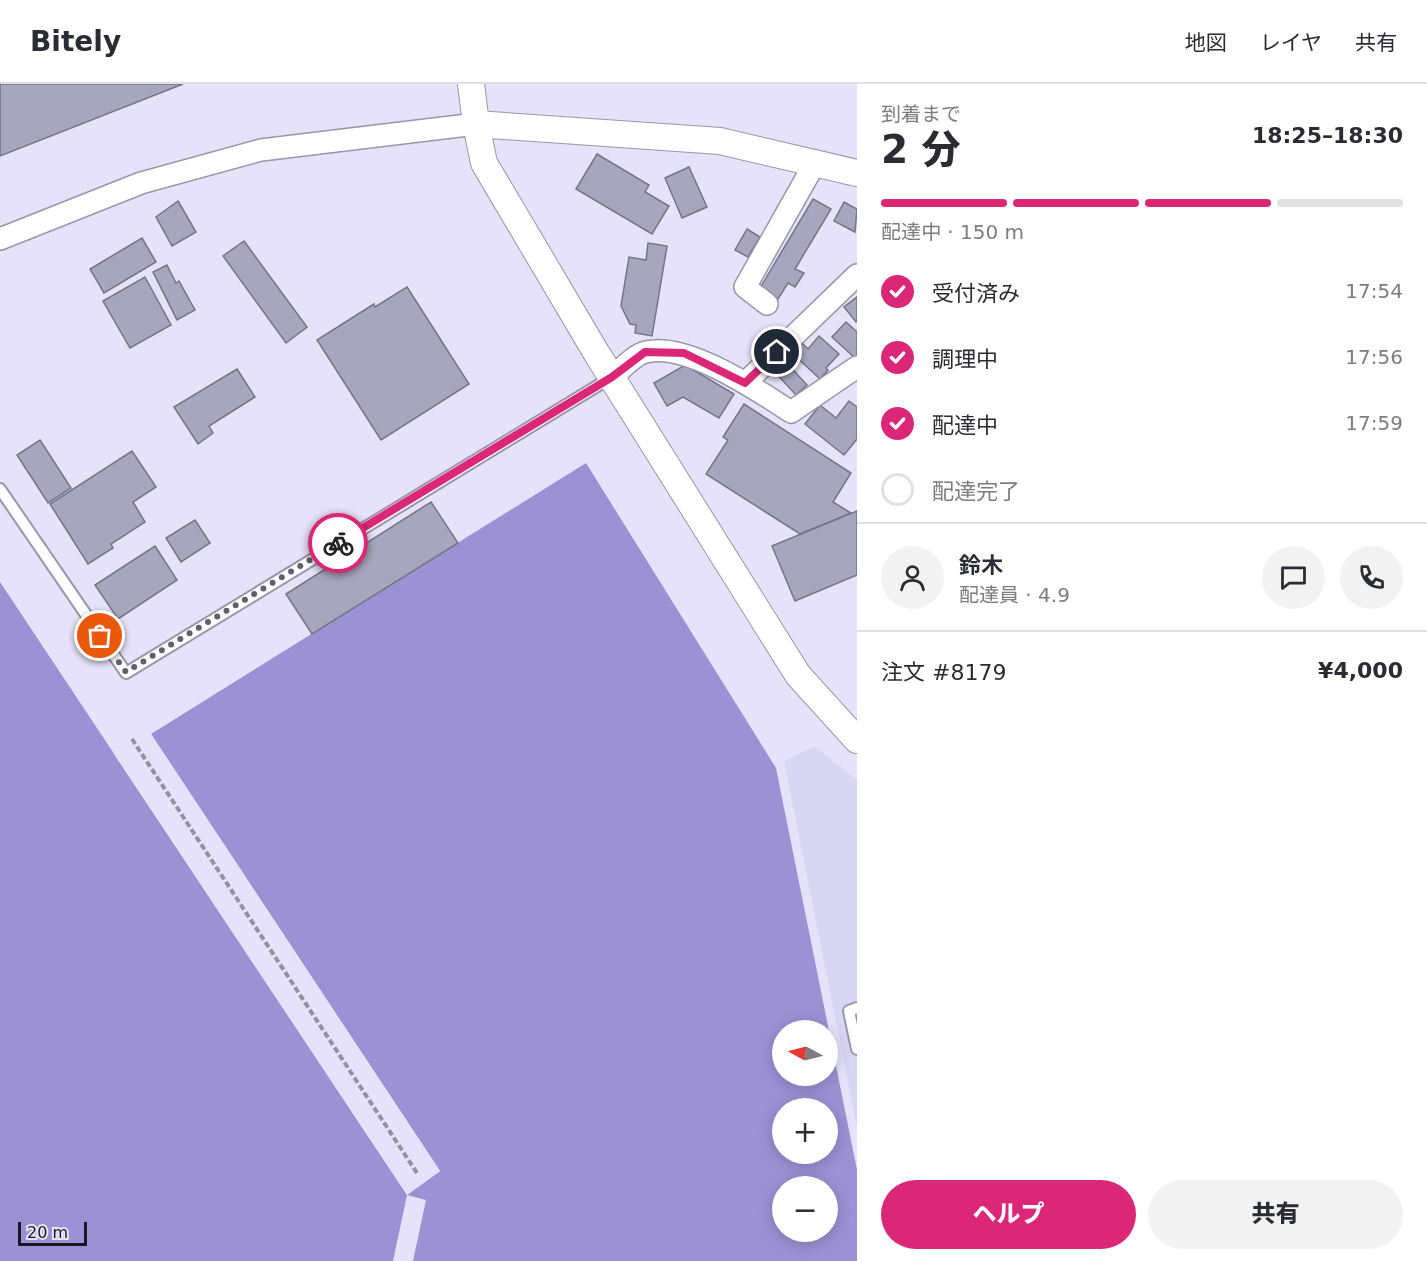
<!DOCTYPE html>
<html lang="ja">
<meta charset="utf-8">
<style>
:root{--surface:#fff;--page:#f2f2f3;--text:#2b2b33;--muted:#7c7c81;--line:#e1e1e2;--accent:#db2777}
body{margin:0;font-family:"DejaVu Sans","Noto Sans JP",sans-serif;background:var(--page);color:var(--text);height:100vh;display:flex;flex-direction:column;font-size:22px;white-space:nowrap}
*{box-sizing:border-box;margin:0}
p{font-size:20px;color:var(--muted)}
.icon{flex:none;width:33px;height:33px;fill:none;stroke:currentColor;stroke-width:2;stroke-linecap:round;stroke-linejoin:round}
.map{position:relative;flex:1;overflow:hidden}
.details{display:flex;flex-direction:column;background:var(--surface);width:570px}
.details>*{flex:none}
.needle{width:39px;rotate:277deg}
.buttons{position:absolute;left:772px;top:936px;display:grid;gap:12px}
.buttons a{display:grid;place-items:center;width:66px;height:66px;border-radius:50%;background:var(--surface);box-shadow:0 3px 15px #0003;font-size:30px}
.scale{position:absolute;left:18px;bottom:15px;width:69px;box-sizing:border-box;padding-left:6px;border:3px solid #1a1921;border-top:0;font-size:16px;line-height:21px;white-space:nowrap;color:#1a1921;-webkit-text-stroke:4px #e5e2f9;paint-order:stroke}
.pin{position:absolute;display:grid;place-items:center;width:51px;height:51px;color:#fff;margin:-26px;border:3px solid #fff;border-radius:50%;box-shadow:0 2px 6px #0007}
.courier{position:absolute;display:grid;place-items:center;width:60px;height:60px;margin:-30px;border:4px solid #db2777;border-radius:50%;background:#fff;color:#222;box-shadow:0 2px 8px #0007}
.head em{font-style:normal;font-weight:800}
.head div{display:flex;flex-direction:column-reverse}
.head{display:flex;align-items:center;justify-content:space-between;height:102px;padding:0 24px}
h1{font-size:39px;font-weight:800;line-height:45px}
.bar{display:grid;grid-template-columns:repeat(4,1fr);gap:9px 6px;align-content:center;height:72px;padding:0 24px}
.bar i{height:8px;border-radius:4px;background:var(--line)}
.bar .current{background:var(--accent)}
.bar p{grid-column:span 4}
.line{display:flex;align-items:center;gap:15px;padding:0 24px;border-top:2px solid var(--line)}
.line div{flex:1}
.round{display:grid;place-items:center;flex:none;width:63px;height:63px;border-radius:32px;background:var(--page)}
ol{padding:0 24px;list-style:none}
li{display:flex;align-items:center;gap:18px;height:66px}
li p{margin-inline-start:auto}
li .icon{padding:6px;border-radius:50%;background:var(--accent);color:#fff;stroke-width:4}
li:last-child{color:var(--muted)}
li i{width:33px;height:33px;border:3px solid var(--line);border-radius:50%}
.action{display:flex;gap:12px;margin-top:auto;padding:12px 24px}
.action a{flex:1;height:69px;border-radius:36px;background:var(--accent);color:#fff;font-size:24px;font-weight:800;line-height:69px;text-align:center}
.action a+a{background:var(--page);color:var(--text)}
header{display:flex;align-items:center;gap:36px;box-sizing:border-box;height:84px;padding:0 30px;background:var(--surface);border-bottom:2px solid var(--line)}
header strong{font-size:28px}
nav{display:flex;gap:33px;margin-inline-start:auto;font-size:21px}
main{display:flex;flex:1;min-height:0}
.map>svg:first-child{display:block}
.built{fill:#d9d6f4}
.water{fill:#9c91d4;fill-rule:evenodd}
.pier{fill:#e5e2f9}
.building{fill:#a8a6bc;stroke:#767488;stroke-width:1.5}
.lines{fill:none;stroke-linecap:round;stroke-linejoin:round}
.service-casing{stroke:#9996ac;stroke-width:14}
.minor-casing{stroke:#9996ac;stroke-width:24}
.tertiary-casing{stroke:#9996ac;stroke-width:28}
.path{stroke:#9391a2;stroke-width:4;stroke-dasharray:6 3;stroke-linecap:butt}
.service{stroke:#fff;stroke-width:10}
.minor{stroke:#fff;stroke-width:21}
.tertiary{stroke:#fff;stroke-width:26}
.done{stroke:#615f6d;stroke-width:6;stroke-dasharray:0 10.8}
.route{stroke:#db2777;stroke-width:8}
</style>
<header>
<strong>Bitely</strong>
<nav><a>地図</a><a>レイヤ</a><a>共有</a></nav>
</header>
<main>
<div class="map">
<svg width="857" height="1177" viewBox="0 0 857 1177">
<rect width="100%" height="100%" fill="#e5e2f9"/>
<!-- built -->
<path class="built" d="M814,662L857,696V1043L784,677Z"/>
<!-- water -->
<path class="water" d="M586,379L776,684L857,1086V1177H0V498L407,1111L440,1087L151,650ZM783,946H828V992H783ZM783,1024H828V1070H783ZM783,1102H828V1148H783Z"/>
<!-- pier -->
<path class="pier" d="M151,650L440,1087L407,1111L426,1116L413,1177H393L407,1111L114,670L117,668L408,1107L436,1087L148,652Z"/>
<!-- building -->
<g class="building">
<path d="M0,0H183L0,72Z"/>
<path d="M597,70L649,101L645,108L669,122L652,150L576,105Z"/>
<path d="M689,83L707,123L682,134L665,94Z"/>
<path d="M813,115L831,125L795,185L804,189L795,203L788,199L778,215L760,204Z"/>
<path d="M178,117L196,148L172,162L156,133Z"/>
<path d="M844,118L857,125L855,148L834,137Z"/>
<path d="M747,145L760,153L748,173L735,166Z"/>
<path d="M142,154L156,178L104,209L90,185Z"/>
<path d="M244,157L307,243L286,259L223,172Z"/>
<path d="M648,159L667,162L652,252L635,249L636,241L630,240L621,222L629,173L646,176Z"/>
<path d="M167,181L176,199L179,197L195,226L177,236L153,188Z"/>
<path d="M145,193L171,241L130,264L103,217Z"/>
<path d="M407,203L469,300L381,356L317,256L374,220L375,223Z"/>
<path d="M857,213V237L856,238L844,223Z"/>
<path d="M846,238L857,248V272L855,274L832,253Z"/>
<path d="M819,252L839,270L826,284L828,286L820,295L792,269L802,259L808,265Z"/>
<path d="M784,276L807,301L796,311L773,286Z"/>
<path d="M685,281L734,310L719,334L683,313L667,322L654,299Z"/>
<path d="M237,285L255,313L209,342L213,349L198,360L174,323Z"/>
<path d="M849,317L857,323V355L844,371L805,340L820,321L836,334Z"/>
<path d="M744,320L851,389L833,418L851,429L800,450L706,390L728,356L723,353Z"/>
<path d="M40,356L71,404L48,419L17,371Z"/>
<path d="M132,367L156,403L133,418L145,438L111,460L113,464L88,480L50,420Z"/>
<path d="M431,418L458,459L312,550L286,510Z"/>
<path d="M857,427V491L795,517L772,462Z"/>
<path d="M195,436L210,459L181,478L166,454Z"/>
<path d="M155,462L177,496L118,535L95,501Z"/>
</g>
<g class="lines">
<!-- service casing -->
<g class="service-casing">
<g id="service">
<path d="M0,405L126,589L612,293"/>
<path d="M857,924L849,927L857,965"/>
</g>
</g>
<!-- minor casing -->
<g class="minor-casing">
<g id="minor">
<path d="M0,155L141,99L261,66L476,40"/>
<path d="M767,220L745,203L815,79"/>
<path d="M612,293C621,286 635,270 646,268C687,258 757,306 791,328L857,283"/>
<path d="M745,299L857,191"/>
</g>
</g>
<!-- tertiary casing -->
<g class="tertiary-casing">
<g id="tertiary">
<path d="M471,0L476,40L484,79L597,270L798,591L857,656"/>
<path d="M476,40L720,57L857,89"/>
</g>
</g>
<!-- path -->
<path class="path" d="M132,655L417,1089"/>
<!-- service -->
<use href="#service" class="service"/>
<!-- minor -->
<use href="#minor" class="minor"/>
<!-- tertiary -->
<use href="#tertiary" class="tertiary"/>
</g>
<g class="lines">
<!-- done -->
<path class="done" d="M100,552L126,588L338,459"/>
<!-- route -->
<path class="route" d="M338,459L612,293L645,268L684,269L745,299L777,268"/>
</g>
</svg>
<div class="buttons">
<a><svg class="needle" viewBox="-14 -14 28 28"><path d="M0-13l5 13h-10z" fill="#e53935"/><path d="M0 13l5-13h-10z" fill="#7c7c81"/></svg></a>
<a>+</a>
<a>−</a>
</div>
<div class="scale">20 m</div>
<div class="pin" style="left:100px;top:552px;background:#ea580c"><svg class="icon" aria-label="bag" viewBox="0 0 24 24"><path d="M5 8h14l-1 12H6zM9 8a3 3 0 0 1 6 0"/></svg></div>
<div class="pin" style="left:777px;top:268px;background:#1f2937"><svg class="icon" aria-label="home" viewBox="0 0 24 24"><path d="M3 11l9-7 9 7M6 9v11h12V9"/></svg></div>
<div class="courier" style="left:338px;top:459px"><svg class="icon" aria-label="bike" viewBox="0 0 24 24"><circle cx="6" cy="16" r="4"/><circle cx="18" cy="16" r="4"/><path d="M6 16l4-8h5l3 8M10 8l3 8H6M13 5h3"/></svg></div>
</div>
<section class="details">
<div class="head"><div><h1>2 分</h1><p>到着まで</p></div><em>18:25–18:30</em></div>
<div class="bar"><i class="current"></i><i class="current"></i><i class="current"></i><i></i><p>配達中 · 150 m</p></div>
<ol>
<li><svg class="icon" aria-label="check" viewBox="0 0 24 24"><path d="M5 12l5 5 9-10"/></svg>受付済み<p>17:54</p></li>
<li><svg class="icon" aria-label="check" viewBox="0 0 24 24"><path d="M5 12l5 5 9-10"/></svg>調理中<p>17:56</p></li>
<li><svg class="icon" aria-label="check" viewBox="0 0 24 24"><path d="M5 12l5 5 9-10"/></svg>配達中<p>17:59</p></li>
<li><i></i>配達完了</li>
</ol>
<div class="line" style="height:108px"><a class="round"><svg class="icon" aria-label="person" viewBox="0 0 24 24"><circle cx="12" cy="8" r="4"/><path d="M4 21q1-7 8-7t8 7"/></svg></a><div><b>鈴木</b><p>配達員 · 4.9</p></div><a class="round"><svg class="icon" aria-label="chat" viewBox="0 0 24 24"><path d="M4 5h16v11H9l-5 4z"/></svg></a><a class="round"><svg class="icon" aria-label="phone" viewBox="0 0 24 24"><path d="M5 4h4l2 5-3 2q2 4 5 5l2-3 5 2v4C11 20 4 13 5 4z"/></svg></a></div>
<div class="line" style="height:78px"><div>注文 #8179</div><b>¥4,000</b></div>
<div class="action"><a>ヘルプ</a><a>共有</a></div>
</section>
</main>
